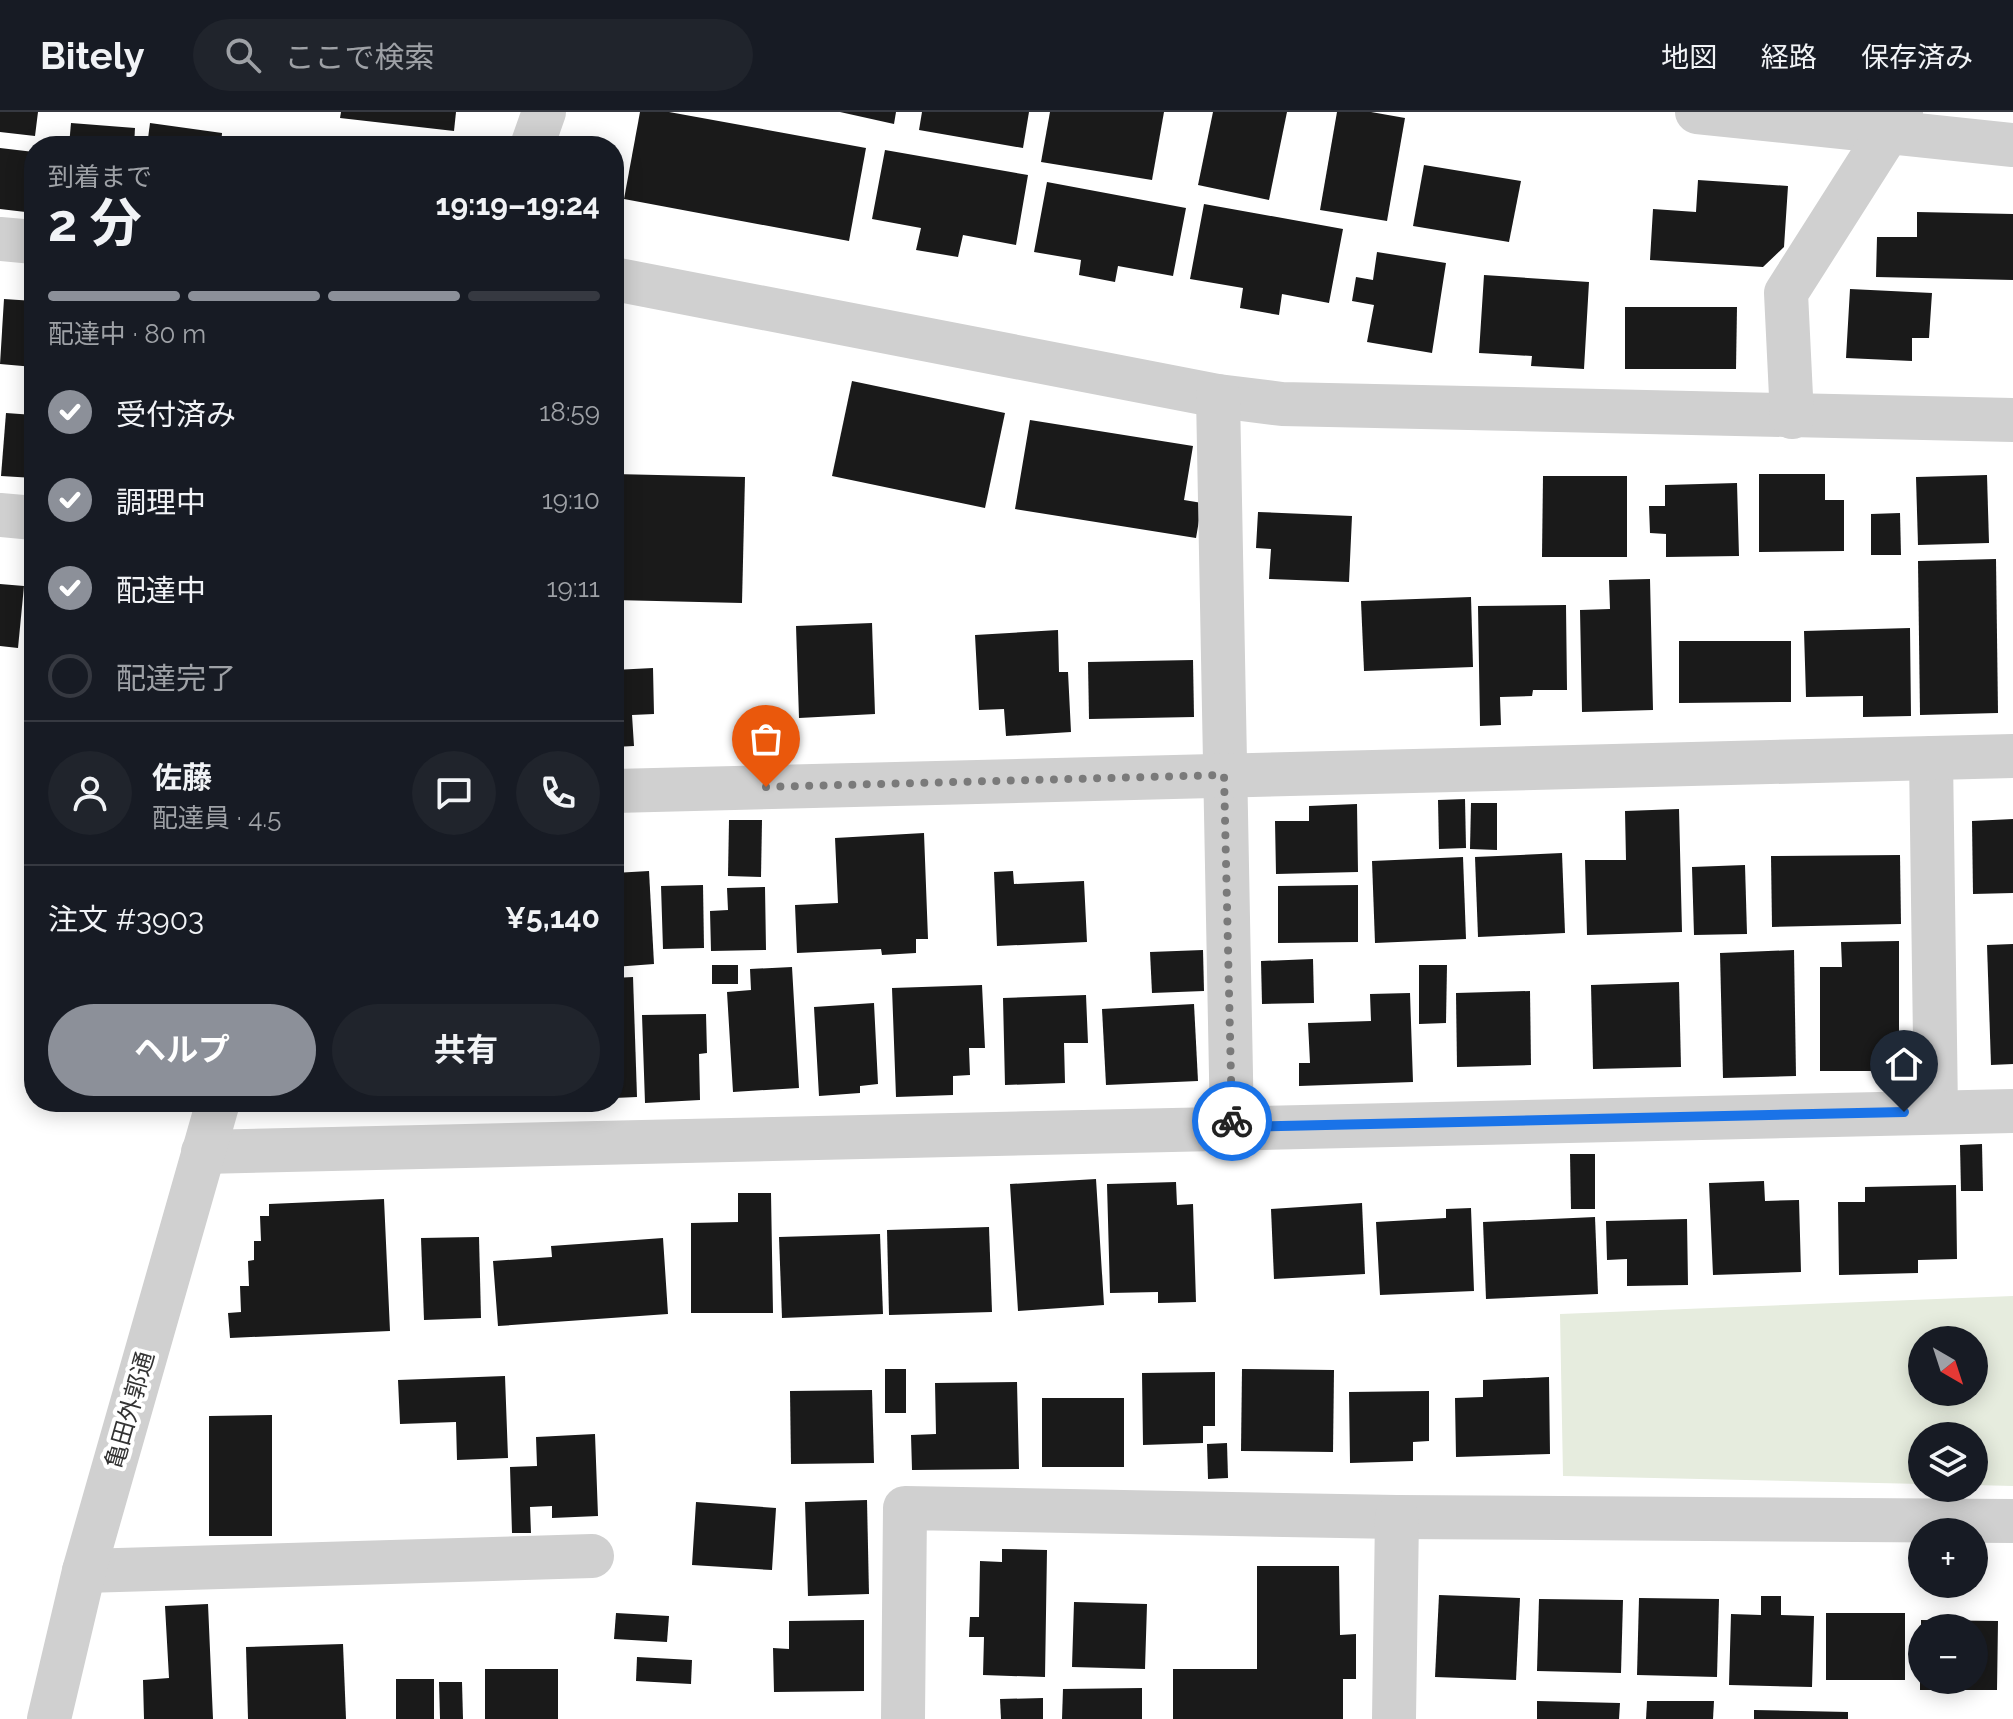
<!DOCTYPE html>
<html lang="ja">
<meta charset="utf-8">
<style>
:root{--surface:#171b24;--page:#20242c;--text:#f1f3f6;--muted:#9ea1a6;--line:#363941;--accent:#8c9099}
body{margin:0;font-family:Raleway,"Noto Sans JP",sans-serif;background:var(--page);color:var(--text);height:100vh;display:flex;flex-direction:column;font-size:30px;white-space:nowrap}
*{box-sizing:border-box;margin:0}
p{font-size:26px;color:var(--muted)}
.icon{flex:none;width:44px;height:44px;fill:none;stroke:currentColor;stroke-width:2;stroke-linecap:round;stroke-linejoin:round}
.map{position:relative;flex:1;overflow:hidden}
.sheet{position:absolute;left:24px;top:24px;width:600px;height:976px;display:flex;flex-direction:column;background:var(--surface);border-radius:32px;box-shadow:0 4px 20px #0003}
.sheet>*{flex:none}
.needle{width:52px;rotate:141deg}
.tools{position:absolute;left:1908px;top:1214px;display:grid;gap:16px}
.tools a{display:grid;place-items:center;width:80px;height:80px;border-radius:50%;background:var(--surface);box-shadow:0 4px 20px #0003;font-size:40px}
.pin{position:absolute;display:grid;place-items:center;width:68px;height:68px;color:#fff;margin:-82px -34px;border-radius:50% 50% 50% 0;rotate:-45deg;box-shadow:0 0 8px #0007}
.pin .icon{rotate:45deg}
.courier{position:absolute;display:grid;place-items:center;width:80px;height:80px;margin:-40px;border:6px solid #1a73e8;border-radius:50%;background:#fff;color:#222;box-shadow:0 2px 10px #0007}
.head em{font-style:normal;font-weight:700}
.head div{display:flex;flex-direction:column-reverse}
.head{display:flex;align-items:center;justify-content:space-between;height:136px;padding:0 24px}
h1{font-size:52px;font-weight:700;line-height:60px}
.bar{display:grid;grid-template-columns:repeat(4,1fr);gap:12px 8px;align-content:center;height:96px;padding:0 24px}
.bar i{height:10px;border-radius:6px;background:var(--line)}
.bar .active{background:var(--accent)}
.bar p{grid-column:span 4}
.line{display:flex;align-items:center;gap:20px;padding:0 24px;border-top:2px solid var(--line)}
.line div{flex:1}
.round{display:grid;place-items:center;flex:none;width:84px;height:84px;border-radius:42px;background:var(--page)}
ol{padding:0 24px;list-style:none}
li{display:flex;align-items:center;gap:24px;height:88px}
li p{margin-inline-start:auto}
li .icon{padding:8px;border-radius:50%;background:var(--accent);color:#fff;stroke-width:4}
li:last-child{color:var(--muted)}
li i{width:44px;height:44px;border:4px solid var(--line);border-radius:50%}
.cta{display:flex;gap:16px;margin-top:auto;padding:16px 24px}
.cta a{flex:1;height:92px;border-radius:48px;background:var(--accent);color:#fff;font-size:32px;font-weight:700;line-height:92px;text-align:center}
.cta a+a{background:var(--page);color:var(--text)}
header{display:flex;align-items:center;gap:48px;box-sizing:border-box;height:112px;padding:0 40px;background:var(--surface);border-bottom:2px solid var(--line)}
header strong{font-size:38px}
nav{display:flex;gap:44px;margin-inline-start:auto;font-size:28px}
.search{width:560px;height:72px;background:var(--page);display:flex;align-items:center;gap:20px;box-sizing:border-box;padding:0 28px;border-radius:44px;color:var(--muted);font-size:30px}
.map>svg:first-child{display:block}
.green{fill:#e6ecde;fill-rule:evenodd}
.building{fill:#1a1a1a}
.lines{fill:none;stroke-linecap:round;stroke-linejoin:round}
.minor{stroke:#d0d0d0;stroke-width:44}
.done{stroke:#7a7a7a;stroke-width:8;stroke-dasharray:0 14.4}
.route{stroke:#1a73e8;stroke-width:10}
.labels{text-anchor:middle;stroke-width:8;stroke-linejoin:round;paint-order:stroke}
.street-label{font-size:24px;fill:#333;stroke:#fff}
</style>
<header>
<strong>Bitely</strong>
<div class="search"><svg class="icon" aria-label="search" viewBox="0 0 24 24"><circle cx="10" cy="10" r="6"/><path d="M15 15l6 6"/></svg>ここで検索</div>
<nav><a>地図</a><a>経路</a><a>保存済み</a></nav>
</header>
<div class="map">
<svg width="2013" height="1607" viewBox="0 0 2013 1607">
<rect width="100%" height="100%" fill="#fff"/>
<!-- green -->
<path class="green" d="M2013,1184V1374L1974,1373V1324H1922V1372L1563,1364L1560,1202ZM1922,1228H1974V1280H1922Z"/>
<!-- building -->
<g class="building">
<path d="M0,0H38L35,24L0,20Z"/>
<path d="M341,0H456L454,19L340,6Z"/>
<path d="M640,0H669L866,36L849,129L624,87Z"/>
<path d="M840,0H896L894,12Z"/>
<path d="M922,0H1029L1023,36L919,18Z"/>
<path d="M1050,0H1164L1152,68L1041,50Z"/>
<path d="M1213,0H1287L1269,88L1198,73Z"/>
<path d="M1337,0H1371L1405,6L1387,109L1320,98Z"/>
<path d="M71,11L135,16L134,34H69Z"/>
<path d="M150,11L222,21L221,34H147Z"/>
<path d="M326,25L395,31L394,34H325Z"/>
<path d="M0,36L34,40V101L0,97Z"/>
<path d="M885,38L1028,63L1016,133L963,123L958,145L916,138L921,116L872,107Z"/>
<path d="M1424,53L1521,69L1509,130L1413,114Z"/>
<path d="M1698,68L1788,74L1784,135L1763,155L1650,148L1653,97L1696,100Z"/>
<path d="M1047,70L1186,96L1173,164L1118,154L1115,170L1079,163L1081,148L1034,140Z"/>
<path d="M1204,92L1343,117L1329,191L1282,182L1279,203L1240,196L1243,176L1190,167Z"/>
<path d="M1917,100L2013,102V168L1876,165L1877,125H1917Z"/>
<path d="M1377,140L1446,151L1432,241L1367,230L1374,193L1352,189L1356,165L1373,168Z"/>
<path d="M1484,163L1589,170L1584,257L1531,254L1532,244L1479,241Z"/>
<path d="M1850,177L1932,181L1929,226H1912V249L1846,246Z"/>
<path d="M4,187L34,189V255L0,252Z"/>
<path d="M1625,195H1737L1736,257H1625Z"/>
<path d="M852,269L1005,301L985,396L832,364Z"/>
<path d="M6,301L34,303V366L1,364Z"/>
<path d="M1030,308L1193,334L1184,388L1202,391L1196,426L1015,397Z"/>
<path d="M614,362L745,365L742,491L614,488Z"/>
<path d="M1759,362H1825V388H1844V439L1759,440Z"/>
<path d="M1987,363L1989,431L1918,433L1916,365Z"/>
<path d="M1543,364H1627V445H1542Z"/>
<path d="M1737,371L1739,444L1666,445V422L1650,421L1649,394H1665V373Z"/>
<path d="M1258,400L1352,404L1349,470L1269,467L1271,437L1256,436Z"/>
<path d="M1900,401L1901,443H1871V402Z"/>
<path d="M1996,447L1998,601L1920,603L1918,449Z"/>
<path d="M1650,467L1653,598L1582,600L1580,498L1610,497L1609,468Z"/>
<path d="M0,472L24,474L18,536L0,534Z"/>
<path d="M1471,485L1473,555L1364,559L1361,489Z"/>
<path d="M1566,493L1567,578H1533L1532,584L1500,585L1501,613L1480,614L1478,494Z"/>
<path d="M872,511L875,602L799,606L796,514Z"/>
<path d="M1910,516L1911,604L1863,605V584L1806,585L1804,519Z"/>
<path d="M1058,518L1059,560H1068L1071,620L1006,624L1004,597L979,598L975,523Z"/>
<path d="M1679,529H1791V590L1679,591Z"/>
<path d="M1193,548L1194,605L1089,607L1088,550Z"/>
<path d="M653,556L654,602L632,603L634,634L614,635V558Z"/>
<path d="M1465,687L1466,736L1439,737L1438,688Z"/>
<path d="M1471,691H1497V738L1470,737Z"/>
<path d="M1357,692L1358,760L1276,762L1275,709H1309V694Z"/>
<path d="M1679,697L1682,820L1587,823L1585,748H1626L1625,699Z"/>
<path d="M2013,707V781L1973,782L1972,709Z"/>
<path d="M729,708H762L761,765L728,764Z"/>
<path d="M924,721L928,827H916V841L882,843L881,837L797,841L795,793L838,791L835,726Z"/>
<path d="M1562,741L1565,821L1478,825L1475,745Z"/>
<path d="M1900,743L1901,812L1772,815L1771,744Z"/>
<path d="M1463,745L1466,827L1375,831L1372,749Z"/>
<path d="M1745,753L1747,822L1694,823L1692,755Z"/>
<path d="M649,759L654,852L614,855V761Z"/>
<path d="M1013,759L1014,772L1084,769L1087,830L997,834L994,760Z"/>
<path d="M703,773L704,836L663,837L661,774Z"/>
<path d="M1358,773V830L1278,831V774Z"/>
<path d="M765,775L766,838L711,839L710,799L728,798L727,776Z"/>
<path d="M1899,829V959H1820V855H1842L1841,830Z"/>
<path d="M2013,832V952L1991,953L1987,833Z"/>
<path d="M1203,838L1204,879L1152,881L1150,840Z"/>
<path d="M1794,838L1796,964L1723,966L1720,841Z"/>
<path d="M1313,847L1314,891L1262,892L1261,849Z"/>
<rect x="712" y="853" width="26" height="19"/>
<path d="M1419,853H1447L1446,911L1419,912Z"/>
<path d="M792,855L799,976L733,980L727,880L751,878L750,857Z"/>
<path d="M633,865L637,985L614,986V866Z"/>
<path d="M1679,870L1681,955L1593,957L1591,873Z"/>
<path d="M982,873L985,936H969L970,963L953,964V983L896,985L892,876Z"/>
<path d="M1530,879L1531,953L1457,955L1456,881Z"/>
<path d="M1410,881L1413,970L1299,974V951H1310L1308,911L1371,909L1370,882Z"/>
<path d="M1086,883L1088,931H1064L1065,971L1005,973L1003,886Z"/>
<path d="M874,891L878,972L860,974V981L819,984L814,895Z"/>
<path d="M1194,892L1198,969L1106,973L1102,897Z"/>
<path d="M706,902L707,941L699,942L700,988L645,991L642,903Z"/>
<path d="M1982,1032L1983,1079H1961L1960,1033Z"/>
<path d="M1570,1042H1595V1097H1571Z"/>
<path d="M1096,1067L1104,1193L1018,1199L1010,1072Z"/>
<path d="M1764,1069L1765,1089L1799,1088L1801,1160L1713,1163L1709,1071Z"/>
<path d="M1176,1070L1177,1093L1193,1092L1196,1190L1158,1191V1180L1110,1181L1107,1072Z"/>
<path d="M1956,1073L1957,1147L1918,1148V1161L1839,1163L1838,1090H1865V1075Z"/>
<path d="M738,1081H771L773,1201H691V1111L738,1110Z"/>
<path d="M384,1087L390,1219L230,1226L228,1201L241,1200L240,1174H249L248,1149L254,1148V1129H261L260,1104H269V1092Z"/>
<path d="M1362,1091L1365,1162L1274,1167L1271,1097Z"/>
<path d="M1471,1096L1474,1179L1380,1183L1376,1110L1446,1106V1097Z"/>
<path d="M1595,1105L1598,1182L1486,1187L1483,1110Z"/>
<path d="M1687,1107L1688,1173L1627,1174V1147L1607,1148L1606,1109Z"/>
<path d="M989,1115L992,1200L889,1203L887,1118Z"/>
<path d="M880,1122L883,1202L782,1206L779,1125Z"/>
<path d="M479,1125L481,1206L424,1208L421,1126Z"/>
<path d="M663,1126L668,1202L498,1214L493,1149L552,1145L551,1134Z"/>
<rect x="885" y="1257" width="21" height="44"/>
<path d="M1242,1257L1334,1258L1333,1340L1241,1339Z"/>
<path d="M1215,1260V1314H1203V1331L1143,1333L1142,1261Z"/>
<path d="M505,1264L508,1346L457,1348L456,1310L400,1312L398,1268Z"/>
<path d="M1549,1265L1550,1342L1456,1345L1455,1286L1483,1285V1268Z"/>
<path d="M1017,1270L1019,1357L912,1358L911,1323L936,1322L935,1271Z"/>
<path d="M872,1278L874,1351L791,1352L790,1279Z"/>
<path d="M1429,1279V1329L1413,1330V1349L1350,1351L1349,1280Z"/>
<rect x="1042" y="1286" width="82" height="69"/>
<path d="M272,1303V1424H209V1304Z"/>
<path d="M595,1322L598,1404L552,1406V1394L530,1395L531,1421H512L510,1355L537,1354L536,1325Z"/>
<path d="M1227,1331L1228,1366L1208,1367L1207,1332Z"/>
<path d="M867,1388L869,1482L808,1484L805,1390Z"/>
<path d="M696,1390L776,1396L772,1458L692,1453Z"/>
<path d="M1002,1437L1047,1438L1045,1565L983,1563L984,1525H969L970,1505H979L980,1449L1002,1450Z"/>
<path d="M1257,1454H1339L1340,1523L1356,1522V1567H1343V1607H1173V1557H1257Z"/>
<path d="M1439,1483L1520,1486L1516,1568L1435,1565Z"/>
<path d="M1761,1484H1781V1503L1814,1504L1812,1575L1729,1573L1731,1502L1761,1503Z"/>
<path d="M1639,1486L1719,1487L1717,1565L1637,1563Z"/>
<path d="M1539,1487L1623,1488L1621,1561L1537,1559Z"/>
<path d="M1074,1490L1147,1492L1145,1557L1072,1555Z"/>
<path d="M208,1492L213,1607H144L143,1568L169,1566L165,1494Z"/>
<path d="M616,1501L669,1504L667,1530L614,1527Z"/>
<rect x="1826" y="1501" width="79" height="67"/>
<path d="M864,1508V1579L774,1580L773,1536L789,1537V1509Z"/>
<path d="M1921,1508L1998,1509L1997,1578H1920V1568H1974V1516H1921Z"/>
<path d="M343,1532L346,1607H248L246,1535Z"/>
<path d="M637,1545L692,1548L691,1572L636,1569Z"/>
<rect x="485" y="1557" width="73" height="50"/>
<rect x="396" y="1567" width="38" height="40"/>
<path d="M439,1570H462L463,1607H440Z"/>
<path d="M1142,1576V1607H1062L1063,1577Z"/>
<path d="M1043,1586V1607H1001L1000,1587Z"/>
<path d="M1537,1589L1620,1591L1619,1607H1537Z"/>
<path d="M1647,1589H1714L1713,1607H1646Z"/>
<path d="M1754,1598L1848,1600V1607H1754Z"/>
</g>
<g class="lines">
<!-- minor -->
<g class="minor">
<path d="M1697,0L2013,33"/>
<path d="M532,34L544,0"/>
<path d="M0,127L34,130"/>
<path d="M614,167L1218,284L1282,292L2013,308"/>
<path d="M1218,284L1232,1015"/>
<path d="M1792,305L1786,181L1901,0"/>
<path d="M0,403L34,406"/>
<path d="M1931,646L1936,999"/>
<path d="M614,679L2013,644"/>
<path d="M203,1040L2013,999"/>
<path d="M84,1459L592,1444"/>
<path d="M49,1607L84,1459L218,990"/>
<path d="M903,1607L905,1396L1397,1405L2013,1409"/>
<path d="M1394,1607L1397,1405"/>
</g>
</g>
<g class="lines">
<!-- done -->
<path class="done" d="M766,675L1224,663L1232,1009"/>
<!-- route -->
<path class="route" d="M1232,1009V1015L1904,1000"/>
</g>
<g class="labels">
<!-- street labels -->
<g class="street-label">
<text transform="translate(130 1298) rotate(-74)" y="8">亀田外郭通</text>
</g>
</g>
</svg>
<div class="tools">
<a><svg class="needle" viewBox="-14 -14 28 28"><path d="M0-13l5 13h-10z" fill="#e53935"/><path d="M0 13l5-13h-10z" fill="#9ea1a6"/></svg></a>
<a><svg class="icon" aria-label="layers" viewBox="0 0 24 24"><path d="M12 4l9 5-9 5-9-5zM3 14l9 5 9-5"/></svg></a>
<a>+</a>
<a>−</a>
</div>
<div class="pin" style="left:766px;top:675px;background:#ea580c"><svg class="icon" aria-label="bag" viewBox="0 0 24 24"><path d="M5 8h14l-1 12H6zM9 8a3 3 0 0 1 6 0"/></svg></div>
<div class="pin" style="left:1904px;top:1000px;background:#1f2937"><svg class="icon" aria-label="home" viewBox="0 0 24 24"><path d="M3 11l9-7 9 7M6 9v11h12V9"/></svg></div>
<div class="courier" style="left:1232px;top:1009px"><svg class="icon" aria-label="bike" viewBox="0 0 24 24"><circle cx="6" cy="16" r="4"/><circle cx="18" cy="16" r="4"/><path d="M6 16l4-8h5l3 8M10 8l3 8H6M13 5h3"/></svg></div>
<section class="sheet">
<div class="head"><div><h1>2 分</h1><p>到着まで</p></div><em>19:19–19:24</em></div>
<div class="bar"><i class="active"></i><i class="active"></i><i class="active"></i><i></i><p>配達中 · 80 m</p></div>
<ol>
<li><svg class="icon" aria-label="check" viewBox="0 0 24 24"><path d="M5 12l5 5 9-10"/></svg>受付済み<p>18:59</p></li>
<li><svg class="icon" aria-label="check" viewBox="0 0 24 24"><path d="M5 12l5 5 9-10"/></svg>調理中<p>19:10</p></li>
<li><svg class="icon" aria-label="check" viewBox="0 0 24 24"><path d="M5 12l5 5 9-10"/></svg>配達中<p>19:11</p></li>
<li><i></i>配達完了</li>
</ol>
<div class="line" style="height:144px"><a class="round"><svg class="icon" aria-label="person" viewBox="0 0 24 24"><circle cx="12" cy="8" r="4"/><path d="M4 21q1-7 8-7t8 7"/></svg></a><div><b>佐藤</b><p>配達員 · 4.5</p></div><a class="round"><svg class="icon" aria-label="chat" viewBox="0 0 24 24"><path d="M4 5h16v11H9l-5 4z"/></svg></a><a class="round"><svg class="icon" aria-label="phone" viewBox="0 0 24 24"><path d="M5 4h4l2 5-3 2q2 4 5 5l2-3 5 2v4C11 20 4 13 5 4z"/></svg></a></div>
<div class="line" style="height:104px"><div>注文 #3903</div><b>¥5,140</b></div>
<div class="cta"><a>ヘルプ</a><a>共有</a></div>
</section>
</div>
